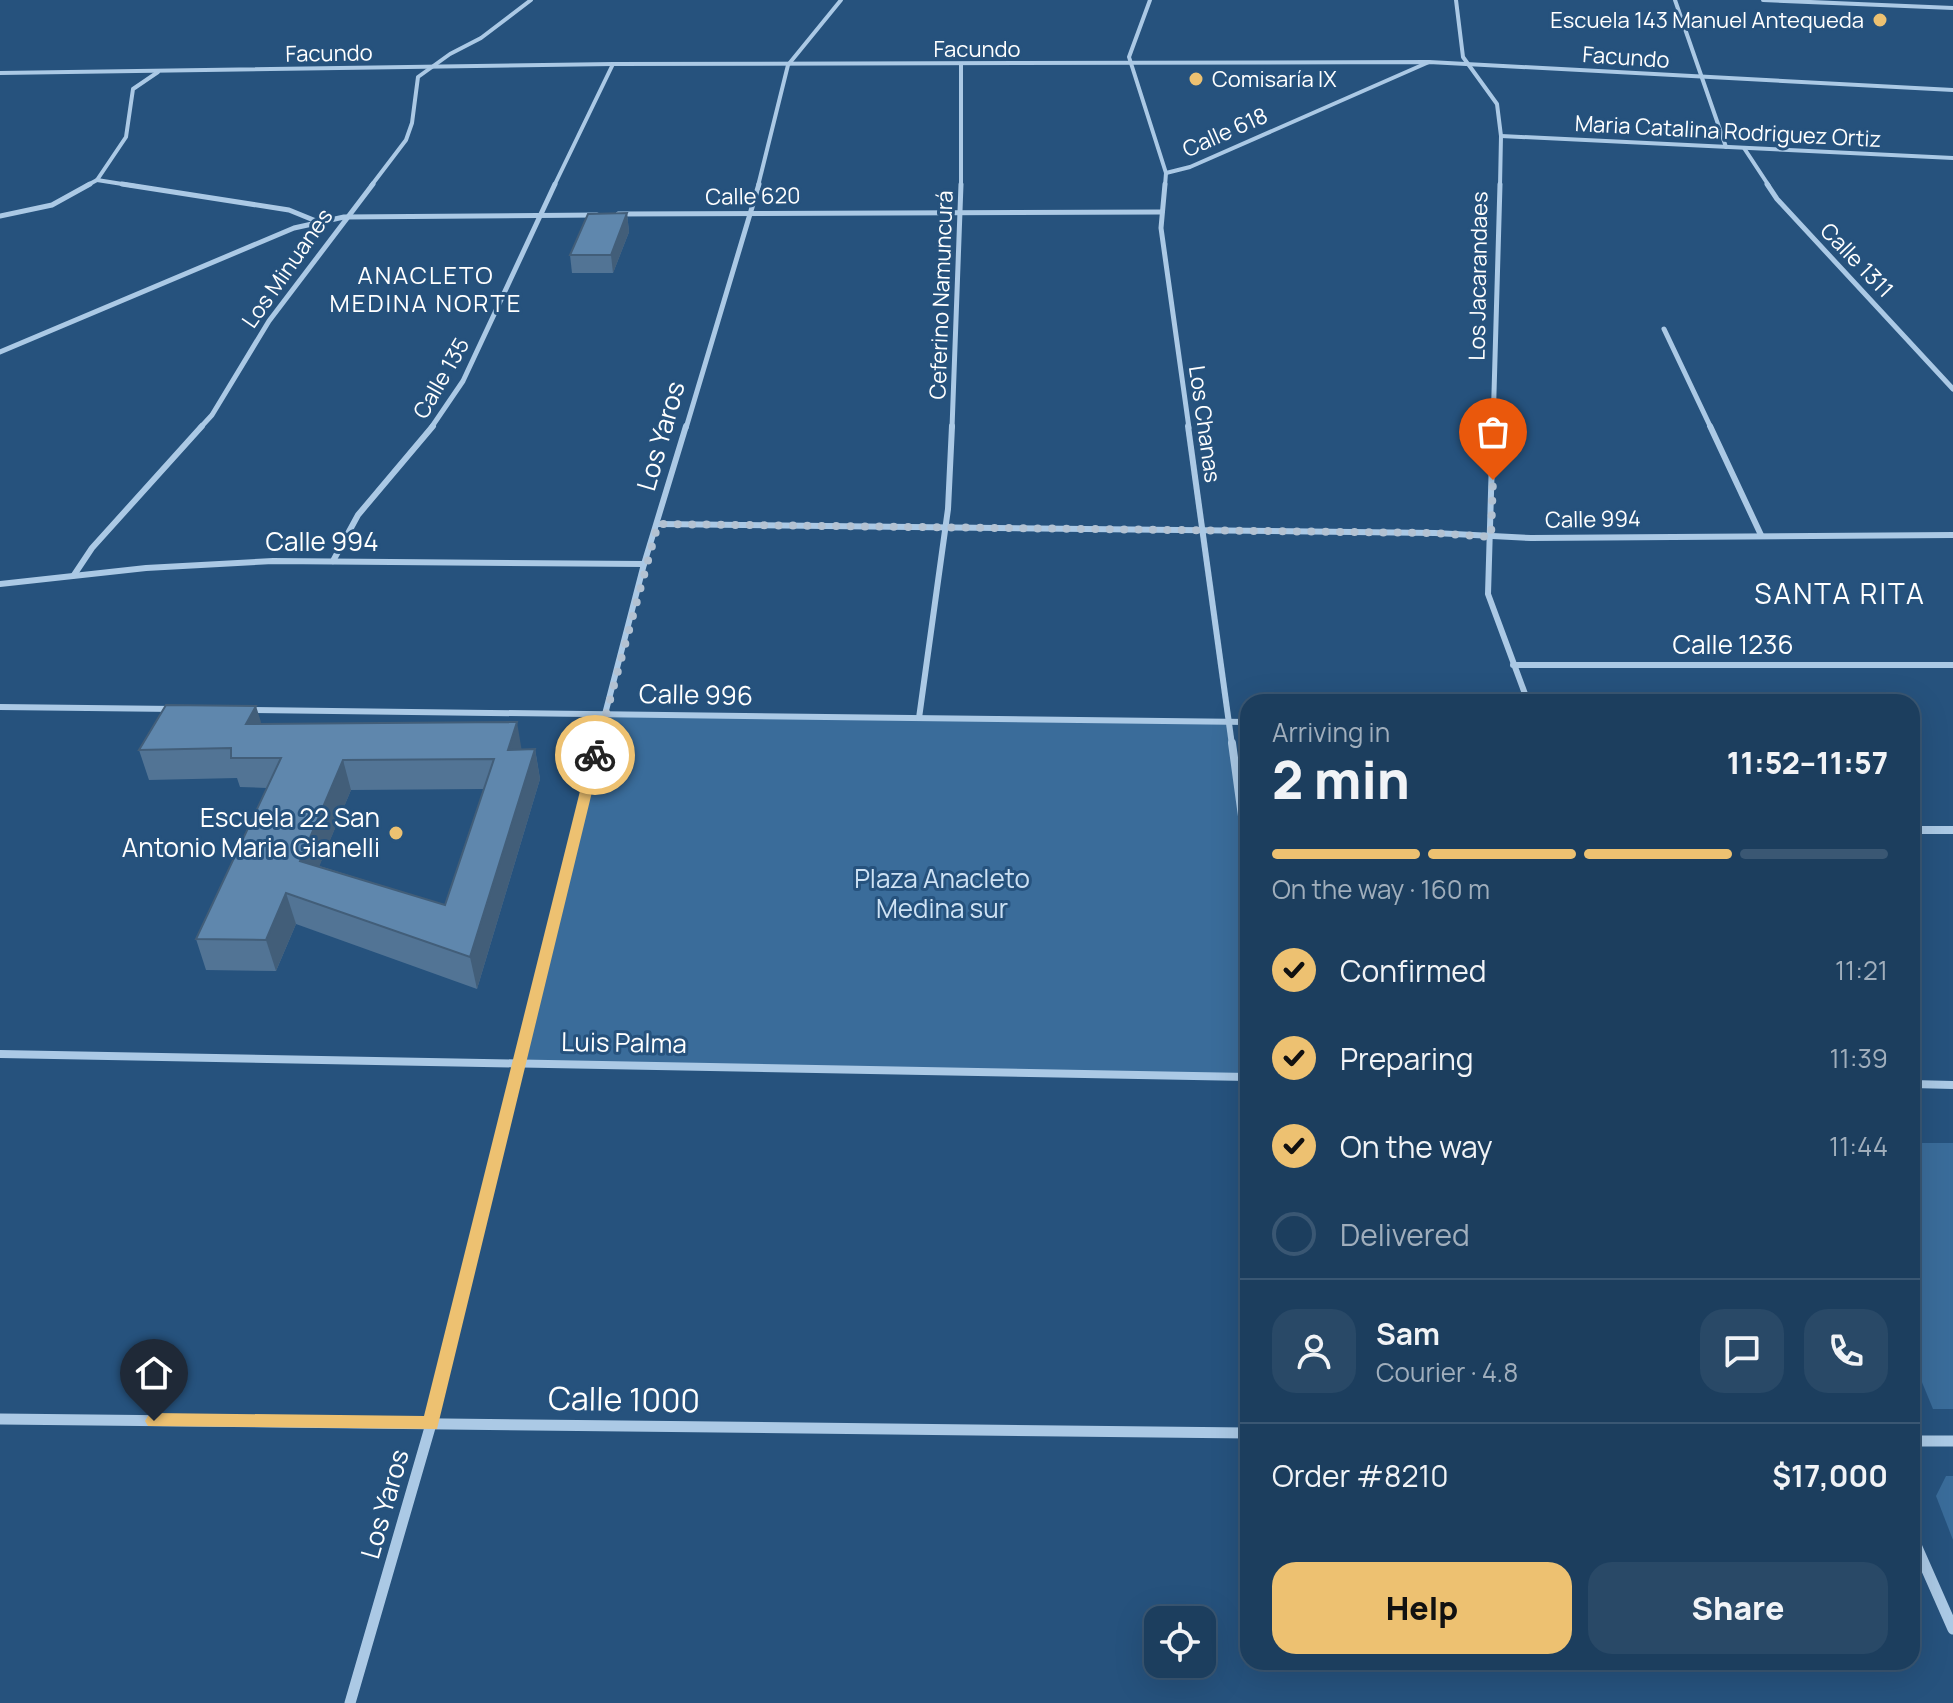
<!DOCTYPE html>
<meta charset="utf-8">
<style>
:root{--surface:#1c3e5e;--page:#294967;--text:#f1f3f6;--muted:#a0aebc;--line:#3a5773;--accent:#edc171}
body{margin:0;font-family:Manrope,sans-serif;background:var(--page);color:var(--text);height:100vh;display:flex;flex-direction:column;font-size:30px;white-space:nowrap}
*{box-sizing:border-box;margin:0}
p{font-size:26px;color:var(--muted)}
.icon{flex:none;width:44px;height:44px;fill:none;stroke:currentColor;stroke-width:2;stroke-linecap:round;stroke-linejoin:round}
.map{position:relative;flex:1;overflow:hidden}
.details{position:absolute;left:1240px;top:694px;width:680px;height:976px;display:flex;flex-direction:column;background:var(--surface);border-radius:24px;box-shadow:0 8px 32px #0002,0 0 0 2px var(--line)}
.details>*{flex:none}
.buttons{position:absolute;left:1144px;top:1606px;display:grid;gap:16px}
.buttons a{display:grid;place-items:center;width:72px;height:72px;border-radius:16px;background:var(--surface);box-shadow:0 8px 32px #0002,0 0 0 2px var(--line);font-size:40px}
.pin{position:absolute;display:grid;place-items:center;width:68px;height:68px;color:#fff;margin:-82px -34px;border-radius:50% 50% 50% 0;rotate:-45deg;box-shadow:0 0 8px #0007}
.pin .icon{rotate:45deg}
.courier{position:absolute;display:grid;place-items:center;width:80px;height:80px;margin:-40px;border:6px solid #edc171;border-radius:50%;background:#fff;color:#222;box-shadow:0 2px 10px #0007}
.headline em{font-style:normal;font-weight:800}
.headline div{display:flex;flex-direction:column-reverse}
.headline{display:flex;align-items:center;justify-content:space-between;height:136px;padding:0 32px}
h1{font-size:52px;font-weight:800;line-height:60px}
.bar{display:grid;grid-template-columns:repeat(4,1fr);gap:12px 8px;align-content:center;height:96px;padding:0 32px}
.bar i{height:10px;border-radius:6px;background:var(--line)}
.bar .active{background:var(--accent)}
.bar p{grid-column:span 4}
.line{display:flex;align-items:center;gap:20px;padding:0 32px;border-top:2px solid var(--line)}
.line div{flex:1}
.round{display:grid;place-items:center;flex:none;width:84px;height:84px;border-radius:24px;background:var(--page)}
ol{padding:0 32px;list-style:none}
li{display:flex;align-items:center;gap:24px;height:88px}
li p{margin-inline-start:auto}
li .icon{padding:8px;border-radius:50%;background:var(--accent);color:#111;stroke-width:4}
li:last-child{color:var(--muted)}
li i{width:44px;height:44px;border:4px solid var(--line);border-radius:50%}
.cta{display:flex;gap:16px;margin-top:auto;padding:16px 32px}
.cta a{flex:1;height:92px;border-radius:24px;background:var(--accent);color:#111;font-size:32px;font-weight:800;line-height:92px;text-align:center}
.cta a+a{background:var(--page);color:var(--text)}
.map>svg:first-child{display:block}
.green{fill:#3a6c9a}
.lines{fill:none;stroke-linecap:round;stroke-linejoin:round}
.minor-far4{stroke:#abc9e5;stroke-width:4}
.minor-far3{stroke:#abc9e5;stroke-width:5}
.minor-far2{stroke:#abc9e5;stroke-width:6}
.minor-far1{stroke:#abc9e5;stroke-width:8}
.minor{stroke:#abc9e5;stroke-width:11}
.wall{fill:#527495;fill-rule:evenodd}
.shaded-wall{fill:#425e79}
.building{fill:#5f87ad;stroke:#425e79;stroke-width:2;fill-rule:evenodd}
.route{fill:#edc171}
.done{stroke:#b3c2d2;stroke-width:8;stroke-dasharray:0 14.4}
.poi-dot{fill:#edc171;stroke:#26527d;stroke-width:3}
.labels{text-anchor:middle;stroke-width:6;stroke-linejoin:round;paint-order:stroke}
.far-poi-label{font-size:22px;fill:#fff;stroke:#26527d;text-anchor:end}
.far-street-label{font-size:22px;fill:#fff;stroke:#26527d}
.far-neighbourhood-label{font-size:24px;letter-spacing:2px;fill:#fff;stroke:#26527d}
.street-label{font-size:26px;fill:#fff;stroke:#26527d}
.poi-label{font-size:26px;fill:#fff;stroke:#26527d;text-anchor:end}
.park-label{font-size:26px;fill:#cee2f4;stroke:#26527d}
.neighbourhood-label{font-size:28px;letter-spacing:2px;fill:#fff;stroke:#26527d}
.near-street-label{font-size:32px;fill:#fff;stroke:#26527d}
</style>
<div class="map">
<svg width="1953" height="1703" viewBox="0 0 1953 1703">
<rect width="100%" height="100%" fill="#26527d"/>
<!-- green -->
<g class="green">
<path d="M604,715L1229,722L1248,860V1077L520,1062Z"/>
<path d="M1912,1143H1953V1409H1933L1912,1358Z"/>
<path d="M1946,1476H1953V1540L1936,1496Z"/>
</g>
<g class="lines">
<!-- minor-far4 -->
<g class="minor-far4">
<path d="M1150,0L1129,57L1166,173L1165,186"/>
<path d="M1456,0L1463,57L1497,104L1501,136L1500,186"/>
<path d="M1675,0L1726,147"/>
<path d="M1763,0L1953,8"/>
<path d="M961,65V186"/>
<path d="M0,73L613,64L1429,62L1953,90"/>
<path d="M1501,136L1953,158"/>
<path d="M1744,148L1769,186"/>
<path d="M1166,173L1190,167L1429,62"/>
<path d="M86,186L97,180"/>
<path d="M135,186L97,180L126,137L133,89L158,72"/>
<path d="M371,186L406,140L412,123L418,77L450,54L481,38L531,0"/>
<path d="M554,186L613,64"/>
<path d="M758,186L788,65L841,0"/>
</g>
<!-- minor-far3 -->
<g class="minor-far3">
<path d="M122,184L289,210L316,221"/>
<path d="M1165,184L1161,228L1189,428"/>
<path d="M1767,184L1777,199L1953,389"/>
<path d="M618,214L1162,212"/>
<path d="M0,216L52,205L90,184"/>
<path d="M1664,329L1711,428"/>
<path d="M0,352L294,228L344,217L597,215"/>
<path d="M200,428L212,415L269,321L373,184"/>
<path d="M431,428L463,381L555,184"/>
<path d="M686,428L759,184"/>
<path d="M952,428L961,184"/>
<path d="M1493,428L1500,184"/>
</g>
<!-- minor-far2 -->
<g class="minor-far2">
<path d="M1188,426L1232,745"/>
<path d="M1493,426L1488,594L1528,702"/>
<path d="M1710,426L1761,535"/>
<path d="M658,524L1435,533L1531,538L1953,535"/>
<path d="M333,561L358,515L433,426"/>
<path d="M74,575L92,548L202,426"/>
<path d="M0,584L146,568L273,561L644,564"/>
<path d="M1513,665H1953"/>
<path d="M0,707L175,709"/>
<path d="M249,710L1248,722"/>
<path d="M919,718L948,509L952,426"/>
<path d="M597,745L644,564L686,426"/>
</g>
<!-- minor-far1 -->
<g class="minor-far1">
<path d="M1232,743L1248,860"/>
<path d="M1912,830H1953"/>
<path d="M0,1054L1248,1077"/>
<path d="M1912,1084L1953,1085"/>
<path d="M495,1160L597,743"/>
</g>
<!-- minor -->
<g class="minor">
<path d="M0,1419L1248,1433"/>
<path d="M1912,1441H1953"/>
<path d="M1912,1536L1953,1629"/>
<path d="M350,1703L431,1424L496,1158"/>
</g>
</g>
<!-- wall -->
<g class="wall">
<path d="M627,213L629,232L613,273H572L570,255Z"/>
<path d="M262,724L522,750L535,749L540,779L477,989L296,924L276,971L206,970L196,939L267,788L240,787L237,778L149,780L139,750ZM484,789L445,905L319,866L351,790Z"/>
</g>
<!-- shaded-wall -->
<g class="shaded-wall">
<path d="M627,213L629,232L613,273L611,255Z"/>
<path d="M256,706L265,735L246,724Z"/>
<path d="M517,722L522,752L508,750Z"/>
<path d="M535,749L540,779L477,989L470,957Z"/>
<path d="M343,760L351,790L309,891L300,861Z"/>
<path d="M286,893L296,924L276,971L266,940Z"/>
</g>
<!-- building -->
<g class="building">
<path d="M627,213L611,255H570L588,214Z"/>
<path d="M166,705L256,706L246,724L517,722L508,750L535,749L470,957L286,893L266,940L196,939L281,758H231V748L139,750ZM494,759L445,905L300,861L343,760Z"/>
</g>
<!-- route -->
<path class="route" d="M595,751L601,755L437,1429L148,1426L145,1421L148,1416L154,1413L424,1416L589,755Z"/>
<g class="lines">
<!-- done -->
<path class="done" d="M595,755L658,524L1435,533L1491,537L1493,480"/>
</g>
<!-- markers -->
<g class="poi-dot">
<circle cx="1880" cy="20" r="8"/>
<circle cx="1196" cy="79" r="8"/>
<circle cx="396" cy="833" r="8"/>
</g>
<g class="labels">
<!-- far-poi labels -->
<g class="far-poi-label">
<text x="1864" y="28">Escuela 143 Manuel Antequeda</text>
<text x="1212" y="87" text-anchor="start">Comisaría IX</text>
</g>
<!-- far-street labels -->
<g class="far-street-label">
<text x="977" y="57">Facundo</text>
<text transform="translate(329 53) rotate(-1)" y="8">Facundo</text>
<text transform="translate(1626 57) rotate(4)" y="8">Facundo</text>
<text transform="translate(1728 131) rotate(3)" y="8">Maria Catalina Rodriguez Ortiz</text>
<text transform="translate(1225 132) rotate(-24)" y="8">Calle 618</text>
<text transform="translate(753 196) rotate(-1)" y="8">Calle 620</text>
<text transform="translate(1857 260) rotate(46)" y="8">Calle 1311</text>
<text transform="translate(287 268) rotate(-55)" y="8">Los Minuanes</text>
<text transform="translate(1478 276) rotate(-89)" y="8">Los Jacarandaes</text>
<text transform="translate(941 295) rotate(-88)" y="8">Ceferino Namuncurá</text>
<text transform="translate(441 378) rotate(-60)" y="8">Calle 135</text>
<text transform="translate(1205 424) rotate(82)" y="8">Los Chanas</text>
<text transform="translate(1593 519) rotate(-1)" y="8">Calle 994</text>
</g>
<!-- far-neighbourhood labels -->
<g class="far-neighbourhood-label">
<text x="426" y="284">ANACLETO<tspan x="426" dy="28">MEDINA NORTE</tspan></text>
</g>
<!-- street labels -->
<g class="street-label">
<text transform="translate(661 436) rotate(-74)" y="9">Los Yaros</text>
<text x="322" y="551">Calle 994</text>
<text x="1733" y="654">Calle 1236</text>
<text transform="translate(696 695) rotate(1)" y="9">Calle 996</text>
<text transform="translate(624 1043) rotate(1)" y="9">Luis Palma</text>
<text transform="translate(385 1504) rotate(-74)" y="9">Los Yaros</text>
</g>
<!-- poi labels -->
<g class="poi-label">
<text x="380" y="827">Escuela 22 San<tspan x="380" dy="30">Antonio Maria Gianelli</tspan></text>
</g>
<!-- park labels -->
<g class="park-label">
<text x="942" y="888">Plaza Anacleto<tspan x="942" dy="30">Medina sur</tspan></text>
</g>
<!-- neighbourhood labels -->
<g class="neighbourhood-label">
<text x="1840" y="604">SANTA RITA</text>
</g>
<!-- near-street labels -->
<g class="near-street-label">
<text transform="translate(624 1400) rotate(1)" y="11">Calle 1000</text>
</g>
</g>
</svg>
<div class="buttons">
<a><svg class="icon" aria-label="locate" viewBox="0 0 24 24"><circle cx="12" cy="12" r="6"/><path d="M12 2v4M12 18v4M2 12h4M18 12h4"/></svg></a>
</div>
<div class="pin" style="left:1493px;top:480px;background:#ea580c"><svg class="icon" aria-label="bag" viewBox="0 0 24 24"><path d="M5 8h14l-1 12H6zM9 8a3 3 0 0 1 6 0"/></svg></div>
<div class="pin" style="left:154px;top:1421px;background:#1f2937"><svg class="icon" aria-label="home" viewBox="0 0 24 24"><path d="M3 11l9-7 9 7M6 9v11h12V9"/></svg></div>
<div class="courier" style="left:595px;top:755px"><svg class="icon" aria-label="bike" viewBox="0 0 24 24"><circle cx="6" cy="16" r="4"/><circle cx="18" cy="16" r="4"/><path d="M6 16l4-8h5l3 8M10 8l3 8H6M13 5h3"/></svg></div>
<section class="details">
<div class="headline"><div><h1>2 min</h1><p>Arriving in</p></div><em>11:52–11:57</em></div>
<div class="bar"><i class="active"></i><i class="active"></i><i class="active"></i><i></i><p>On the way · 160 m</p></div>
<ol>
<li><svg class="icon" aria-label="check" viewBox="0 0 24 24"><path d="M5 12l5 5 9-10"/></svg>Confirmed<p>11:21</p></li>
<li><svg class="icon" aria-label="check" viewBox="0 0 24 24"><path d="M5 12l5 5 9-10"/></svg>Preparing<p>11:39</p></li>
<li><svg class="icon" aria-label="check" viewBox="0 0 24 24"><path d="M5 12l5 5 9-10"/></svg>On the way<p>11:44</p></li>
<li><i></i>Delivered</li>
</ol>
<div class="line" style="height:144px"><a class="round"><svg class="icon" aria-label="person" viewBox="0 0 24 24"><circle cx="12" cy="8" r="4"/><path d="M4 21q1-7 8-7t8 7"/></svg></a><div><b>Sam</b><p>Courier · 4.8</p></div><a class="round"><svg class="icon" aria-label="chat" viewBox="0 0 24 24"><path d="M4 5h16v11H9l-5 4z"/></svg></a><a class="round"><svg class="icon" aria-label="phone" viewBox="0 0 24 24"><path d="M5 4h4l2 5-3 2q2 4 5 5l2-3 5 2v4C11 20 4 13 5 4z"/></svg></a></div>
<div class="line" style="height:104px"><div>Order #8210</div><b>$17,000</b></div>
<div class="cta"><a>Help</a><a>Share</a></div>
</section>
</div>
